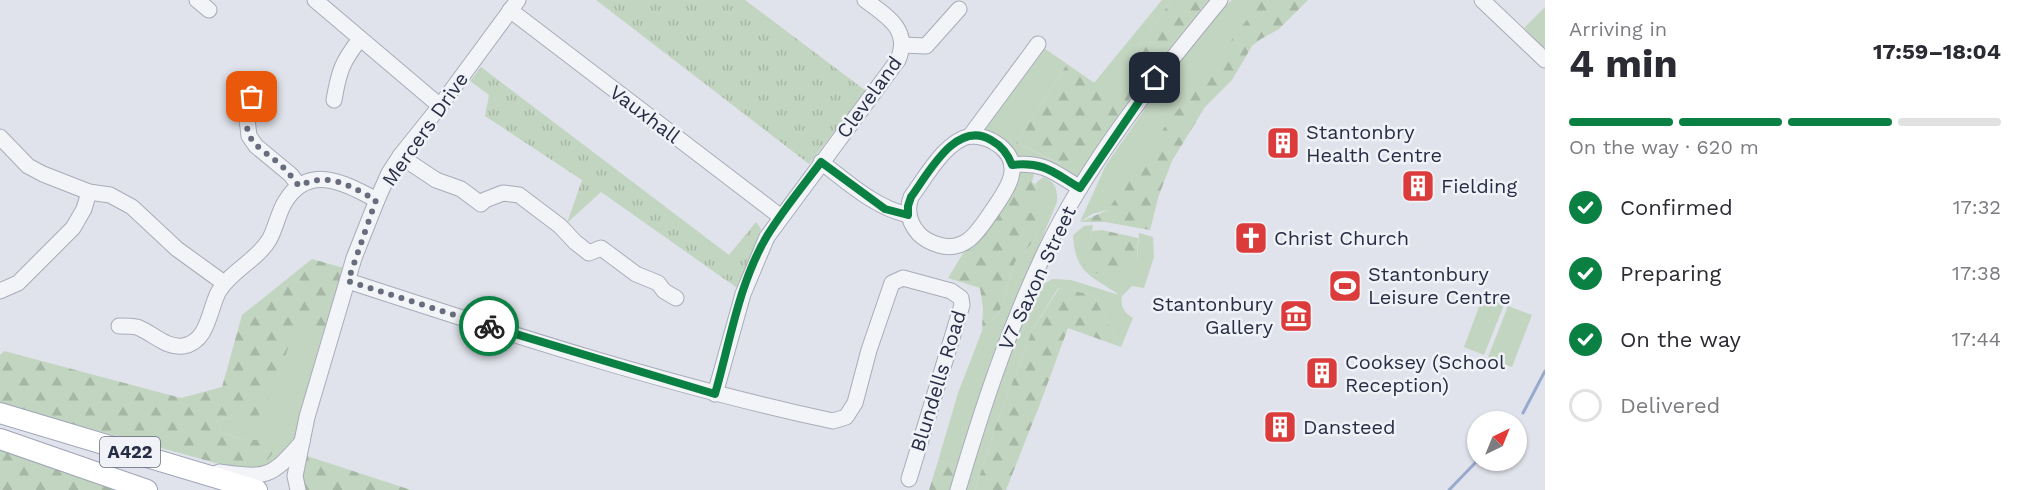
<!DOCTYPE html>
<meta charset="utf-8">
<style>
:root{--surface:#fff;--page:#f7f7f7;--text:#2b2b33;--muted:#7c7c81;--line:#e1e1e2;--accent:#0b8043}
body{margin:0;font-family:"Work Sans",sans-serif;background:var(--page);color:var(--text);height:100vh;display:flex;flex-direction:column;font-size:22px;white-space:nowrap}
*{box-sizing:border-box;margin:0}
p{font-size:20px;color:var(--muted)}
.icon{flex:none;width:33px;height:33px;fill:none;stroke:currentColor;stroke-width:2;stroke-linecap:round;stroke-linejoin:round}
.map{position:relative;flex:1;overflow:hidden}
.sheet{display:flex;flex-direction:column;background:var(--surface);width:480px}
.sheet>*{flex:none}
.needle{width:39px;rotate:43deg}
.buttons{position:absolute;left:1467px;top:411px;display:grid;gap:12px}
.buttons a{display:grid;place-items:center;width:60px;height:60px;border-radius:50%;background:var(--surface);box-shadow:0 2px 4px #0004;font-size:30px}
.pin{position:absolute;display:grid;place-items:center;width:51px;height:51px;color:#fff;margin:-26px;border-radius:12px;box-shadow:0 3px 9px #0006}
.courier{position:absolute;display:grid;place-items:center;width:60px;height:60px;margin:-30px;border:4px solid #0b8043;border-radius:50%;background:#fff;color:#222;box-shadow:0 2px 8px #0007}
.head em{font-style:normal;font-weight:700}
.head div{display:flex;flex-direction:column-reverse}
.head{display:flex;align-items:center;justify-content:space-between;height:102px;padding:0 24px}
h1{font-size:39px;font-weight:700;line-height:45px}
.bar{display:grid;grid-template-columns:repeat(4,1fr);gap:9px 6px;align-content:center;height:72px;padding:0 24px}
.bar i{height:8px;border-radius:4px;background:var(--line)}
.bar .selected{background:var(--accent)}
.bar p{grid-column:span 4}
ol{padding:0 24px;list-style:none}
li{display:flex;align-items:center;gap:18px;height:66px}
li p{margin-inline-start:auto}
li .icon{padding:6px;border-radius:50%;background:var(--accent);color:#fff;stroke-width:4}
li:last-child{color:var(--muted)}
li i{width:33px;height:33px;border:3px solid var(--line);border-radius:50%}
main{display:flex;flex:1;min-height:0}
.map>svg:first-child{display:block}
.grass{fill:#c2d5c0}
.forest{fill:url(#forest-firs)}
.park{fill:url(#park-tufts)}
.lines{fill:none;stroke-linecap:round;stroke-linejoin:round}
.stream{stroke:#98a9ce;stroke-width:3}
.minor-casing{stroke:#a8acb9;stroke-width:17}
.major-casing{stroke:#9ea4b7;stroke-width:22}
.minor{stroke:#f3f4f8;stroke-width:15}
.major{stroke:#fff;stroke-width:20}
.done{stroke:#686d7e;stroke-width:6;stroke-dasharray:0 10.8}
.route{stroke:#0b8043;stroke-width:8}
.labels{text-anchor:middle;stroke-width:5;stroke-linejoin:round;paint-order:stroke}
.shield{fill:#f0f2f8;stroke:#63687a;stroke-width:1.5}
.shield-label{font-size:18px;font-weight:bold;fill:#272d44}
.street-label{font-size:20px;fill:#272d44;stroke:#f0f2f8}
.poi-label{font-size:20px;fill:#272d44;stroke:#f0f2f8;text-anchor:start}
</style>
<main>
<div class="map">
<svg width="1545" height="490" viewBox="0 0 1545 490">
<defs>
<pattern id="forest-firs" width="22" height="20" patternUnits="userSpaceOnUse" patternTransform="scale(1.5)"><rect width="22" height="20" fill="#c2d5c0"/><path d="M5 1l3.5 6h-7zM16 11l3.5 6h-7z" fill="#a7b7a6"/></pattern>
<pattern id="park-tufts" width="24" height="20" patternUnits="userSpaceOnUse" patternTransform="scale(1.5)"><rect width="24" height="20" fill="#c2d5c0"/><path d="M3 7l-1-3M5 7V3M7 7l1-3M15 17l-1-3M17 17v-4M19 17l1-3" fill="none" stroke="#a7b7a6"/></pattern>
</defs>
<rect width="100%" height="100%" fill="#e0e3eb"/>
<!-- grass -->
<g class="grass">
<path d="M1162,0H1172L1142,41L1116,99L1094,83Z"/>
<path d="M1208,0H1220L1080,188L1045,167L1012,165L979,136L1038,44L1067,64L1016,143L1061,164L1100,142L1140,83Z"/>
<path d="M1232,0H1262L1108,210L1092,214L1080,222L1106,165L1161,86L1214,16Z"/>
<path d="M1545,7V49L1524,28Z"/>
<path d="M1043,177C1055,181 1058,190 1057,202L990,363L957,466L938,461L958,393L982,331L999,313L1015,262L1038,236L1017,212L1039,189L1035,184Z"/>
<path d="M1093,225L1085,267L1137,262L1139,233L1153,237L1154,257L1144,288L1132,286L1122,296C1120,306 1124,313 1133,318L1121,347L1093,295L1058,288L1032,331L995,428L975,490H963L1003,370L1036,289L1052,279L1071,280L1119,295C1091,275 1075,274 1073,235L1084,226Z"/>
<path d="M1483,296L1504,305L1484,355L1464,347Z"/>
<path d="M1508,306L1532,315L1512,367L1488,357Z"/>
<path d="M296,324L322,336L292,446L275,465L249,472L242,454L279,440H244L223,433L216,421L233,417L278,378Z"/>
</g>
<!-- forest -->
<g class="forest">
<path d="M1172,0H1208L1140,83L1100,142L1084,159L1062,164L1016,143L1067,64L1116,98L1142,41Z"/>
<path d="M1262,0H1308L1279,29L1261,39L1252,46L1232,80L1205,107L1172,161L1159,195L1150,230L1105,222H1080L1108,210L1148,149Z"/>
<path d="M1036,164L1032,182L1040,189L1018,211L1040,214L1038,236L1015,262L999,313L982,331L983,308L980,288L948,278L1012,173Z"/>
<path d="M1102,230L1138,238L1137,262L1111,280L1084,267L1092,231Z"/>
<path d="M312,259L344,268L322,336L296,325L278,378L257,419L233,417L216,421L223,433L244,440H279L275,450L267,461L242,454L249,472L0,404V355L4,351L181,398L222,387L242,315Z"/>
<path d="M1059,288L1093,295L1121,347L1068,328L1040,404L1006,490H975L995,428L1032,331Z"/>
<path d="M0,440L147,490H0Z"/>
<path d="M304,455L411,490H302L298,479Z"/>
<path d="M938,461L957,466L950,490H929Z"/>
</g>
<!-- park -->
<g class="park">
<path d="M596,0H745L866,91L809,164Z"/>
<path d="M481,67L729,255L756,222L761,229L740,290L601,192L567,223L582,180L485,116L489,95L470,81Z"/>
</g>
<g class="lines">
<!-- stream -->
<g class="stream">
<path d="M1523,413L1545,371"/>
<path d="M1449,490L1478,460"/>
</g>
<!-- minor casing -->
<g class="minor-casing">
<g id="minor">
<path d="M197,0L209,10"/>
<path d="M315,0L440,106"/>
<path d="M1482,0L1545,60"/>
<path d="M510,10L781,217"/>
<path d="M902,45L926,46L959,9"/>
<path d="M252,97L247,119L249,136L256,146L291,175L299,186"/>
<path d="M334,100C339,71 342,62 360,39"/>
<path d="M970,136C983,136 990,139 1000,146C1025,166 1006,191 992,211C979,230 966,253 939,245C932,243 925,240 919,234C909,223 906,211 911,197C926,177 945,141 970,136Z"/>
<path d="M970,136L1038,44"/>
<path d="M0,137L28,166L43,174L89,192L110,195L132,207L177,249L224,283"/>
<path d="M400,156L436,180L461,189L481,204L485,200L503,193L519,195L560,226L575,242L589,253L601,248L636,274L658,283L664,291L676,298"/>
<path d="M821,162C849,183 874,207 908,215"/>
<path d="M1012,165C1044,161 1055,173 1080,188"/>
<path d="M348,281C507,333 669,386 833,421L846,417L855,403L869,350L892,283L903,278L951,291L961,298L962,305L909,479"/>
<path d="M0,291L18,283L73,228L84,209L89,192"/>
<path d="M119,326C125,326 132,326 137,327C153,333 165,348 183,346C209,342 209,308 219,291C232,270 256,261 269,240C276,228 278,213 285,202C309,162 346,184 377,200"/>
<path d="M715,394L743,294L767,237L898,60C911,30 887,16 865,0"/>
<path d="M219,472C266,478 270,479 302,442"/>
<path d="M298,490L295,476L307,417L354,258L377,200L389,173L400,156L440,106L518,0"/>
<path d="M958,490C982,409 1008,330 1044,254C1088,161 1155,79 1220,0"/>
</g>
</g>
<!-- major casing -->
<g class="major-casing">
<g id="major">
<path d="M0,413L257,490"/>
<path d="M0,439L147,490"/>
</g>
</g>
<!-- minor -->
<use href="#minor" class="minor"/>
<!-- major -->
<use href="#major" class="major"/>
</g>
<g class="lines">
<!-- done -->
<path class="done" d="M252,97C250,104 247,112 247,120C245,142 262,149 276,161C285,168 292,177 299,186C328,171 350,186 376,200L348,281L489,326"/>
<!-- route -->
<path class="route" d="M489,326L715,394C730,342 739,283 767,236C783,210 803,186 821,162L885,209L908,215V206L911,197C928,174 956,119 991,140C1002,146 1008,154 1012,165C1044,161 1054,173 1080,188L1155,78"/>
</g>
<!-- icons -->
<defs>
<g id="building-square" transform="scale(1.725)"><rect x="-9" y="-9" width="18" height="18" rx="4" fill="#db3b3a" stroke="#f0f2f8"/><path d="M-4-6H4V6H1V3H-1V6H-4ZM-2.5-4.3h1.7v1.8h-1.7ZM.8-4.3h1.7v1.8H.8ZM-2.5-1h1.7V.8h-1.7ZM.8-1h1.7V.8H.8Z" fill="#fff"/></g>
<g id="church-square" transform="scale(1.725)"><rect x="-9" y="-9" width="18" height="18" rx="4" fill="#db3b3a" stroke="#f0f2f8"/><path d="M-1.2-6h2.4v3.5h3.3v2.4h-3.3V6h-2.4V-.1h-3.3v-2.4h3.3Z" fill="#fff"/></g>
<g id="stadium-square" transform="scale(1.725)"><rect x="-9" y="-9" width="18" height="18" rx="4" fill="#db3b3a" stroke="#f0f2f8"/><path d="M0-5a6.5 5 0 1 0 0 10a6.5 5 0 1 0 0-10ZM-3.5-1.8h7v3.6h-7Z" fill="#fff"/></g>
<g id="museum-square" transform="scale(1.725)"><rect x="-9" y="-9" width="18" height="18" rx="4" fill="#db3b3a" stroke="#f0f2f8"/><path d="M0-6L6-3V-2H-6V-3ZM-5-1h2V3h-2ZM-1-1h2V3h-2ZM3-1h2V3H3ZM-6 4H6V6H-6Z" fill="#fff"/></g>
</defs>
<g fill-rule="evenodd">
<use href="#building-square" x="1283" y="143"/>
<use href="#building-square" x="1418" y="186"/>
<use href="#church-square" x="1251" y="238"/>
<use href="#stadium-square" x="1345" y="286"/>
<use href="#museum-square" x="1296" y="316"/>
<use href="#building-square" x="1322" y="373"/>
<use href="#building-square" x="1280" y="427"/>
</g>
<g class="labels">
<!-- shield labels -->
<rect class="shield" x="100" y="437" width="60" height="30" rx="4.5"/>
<g class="shield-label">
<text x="130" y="458">A422</text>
</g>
<!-- street labels -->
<g class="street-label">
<text transform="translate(869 97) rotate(-54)" y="7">Cleveland</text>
<text transform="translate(645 114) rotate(37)" y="7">Vauxhall</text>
<text transform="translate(425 129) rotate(-55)" y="7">Mercers Drive</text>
<text transform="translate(1037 278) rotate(-65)" y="7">V7 Saxon Street</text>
<text transform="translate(938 381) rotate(-73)" y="7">Blundells Road</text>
</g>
<!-- poi labels -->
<g class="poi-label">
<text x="1306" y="139">Stantonbry<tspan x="1306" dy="23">Health Centre</tspan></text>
<text x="1441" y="193">Fielding</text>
<text x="1274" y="245">Christ Church</text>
<text x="1368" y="281">Stantonbury<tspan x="1368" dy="23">Leisure Centre</tspan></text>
<text x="1273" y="311" text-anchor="end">Stantonbury<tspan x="1273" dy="23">Gallery</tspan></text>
<text x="1345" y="369">Cooksey (School<tspan x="1345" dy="23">Reception)</tspan></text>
<text x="1303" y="434">Dansteed</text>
</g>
</g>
</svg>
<div class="buttons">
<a><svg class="needle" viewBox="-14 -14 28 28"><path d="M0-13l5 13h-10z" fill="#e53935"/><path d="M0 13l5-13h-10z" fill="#7c7c81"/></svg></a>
</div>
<div class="pin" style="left:252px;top:97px;background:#ea580c"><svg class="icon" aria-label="bag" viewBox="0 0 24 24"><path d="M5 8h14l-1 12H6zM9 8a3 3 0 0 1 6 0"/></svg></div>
<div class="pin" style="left:1155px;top:78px;background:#1f2937"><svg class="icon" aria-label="home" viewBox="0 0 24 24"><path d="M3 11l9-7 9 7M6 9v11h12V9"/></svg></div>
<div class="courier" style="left:489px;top:326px"><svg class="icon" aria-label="bike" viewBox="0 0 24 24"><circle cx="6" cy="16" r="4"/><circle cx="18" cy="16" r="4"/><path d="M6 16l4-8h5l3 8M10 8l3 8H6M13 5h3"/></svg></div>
</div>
<section class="sheet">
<div class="head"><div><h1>4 min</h1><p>Arriving in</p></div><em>17:59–18:04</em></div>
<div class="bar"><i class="selected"></i><i class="selected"></i><i class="selected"></i><i></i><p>On the way · 620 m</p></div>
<ol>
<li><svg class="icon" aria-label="check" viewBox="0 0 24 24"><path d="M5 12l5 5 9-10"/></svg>Confirmed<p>17:32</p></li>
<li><svg class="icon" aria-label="check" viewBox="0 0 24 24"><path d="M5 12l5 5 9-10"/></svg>Preparing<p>17:38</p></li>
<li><svg class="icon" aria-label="check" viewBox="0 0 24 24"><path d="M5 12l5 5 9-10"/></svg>On the way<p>17:44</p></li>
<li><i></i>Delivered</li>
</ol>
</section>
</main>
